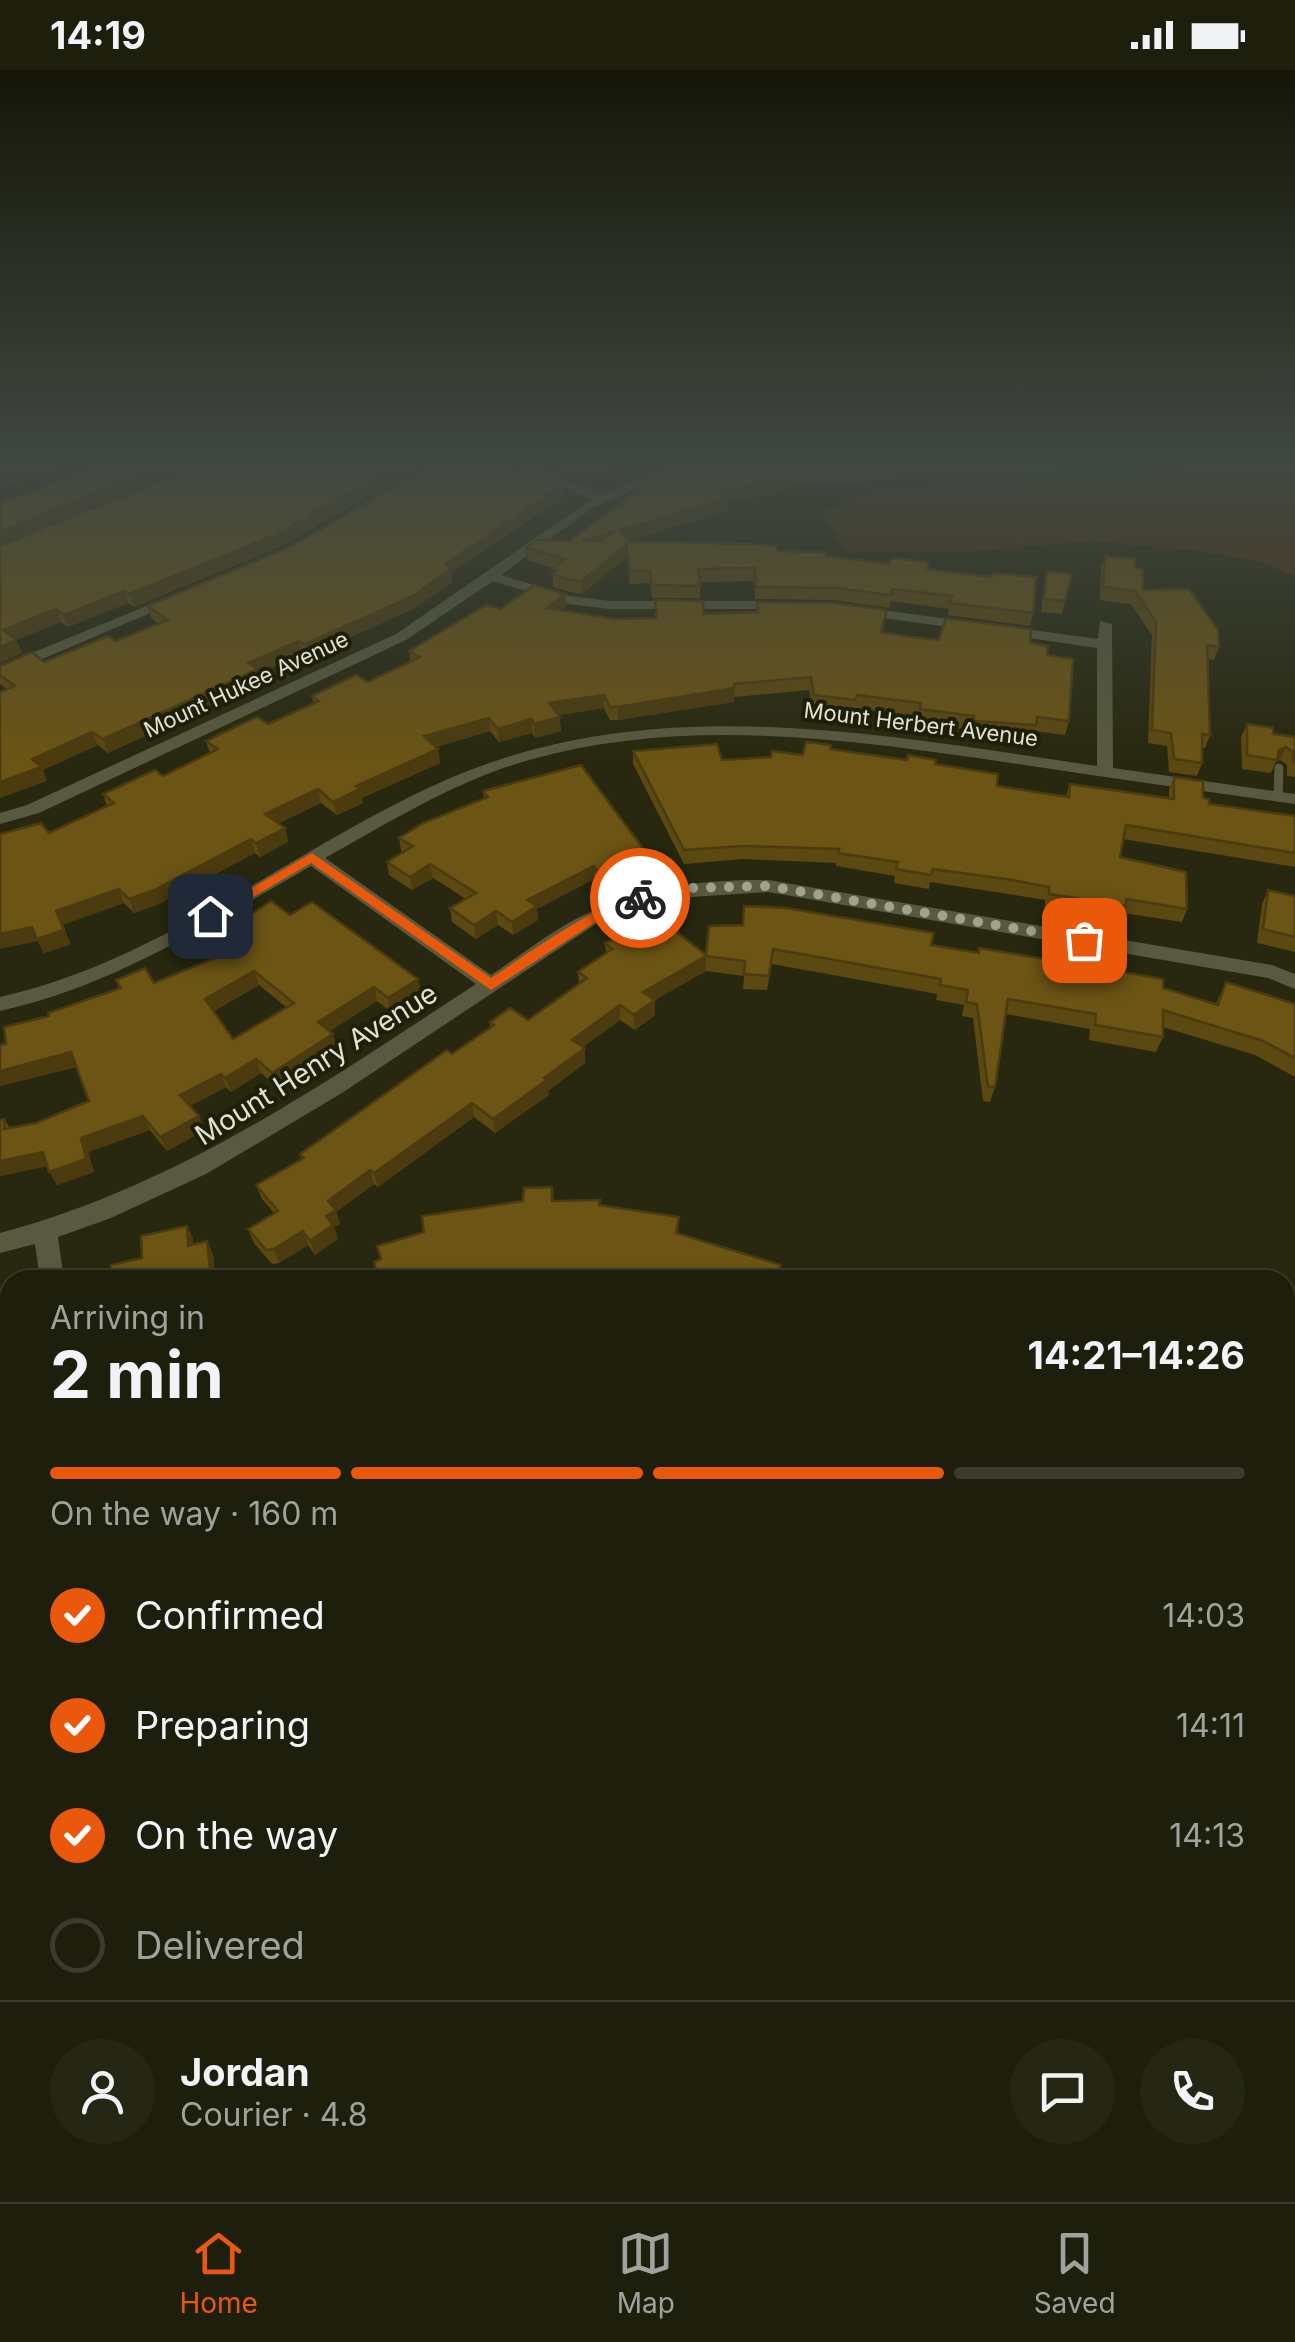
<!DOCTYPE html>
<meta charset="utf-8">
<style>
:root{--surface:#1d1e0b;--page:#252714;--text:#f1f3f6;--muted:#a0a29d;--line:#3b3c2c;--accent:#ea580c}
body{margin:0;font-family:Inter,sans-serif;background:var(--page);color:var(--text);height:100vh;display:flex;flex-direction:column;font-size:38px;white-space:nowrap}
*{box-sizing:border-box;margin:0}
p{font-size:32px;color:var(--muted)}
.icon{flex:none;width:55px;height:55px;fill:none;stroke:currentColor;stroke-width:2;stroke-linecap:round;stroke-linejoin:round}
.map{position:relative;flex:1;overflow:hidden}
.panel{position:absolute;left:0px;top:1200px;width:1295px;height:932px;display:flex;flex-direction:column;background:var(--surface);border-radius:30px 30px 0 0;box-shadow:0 2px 8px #0004,0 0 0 2px var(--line)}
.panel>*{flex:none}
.pin{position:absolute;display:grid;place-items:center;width:85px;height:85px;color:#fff;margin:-42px;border-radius:20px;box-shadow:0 5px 15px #0006}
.courier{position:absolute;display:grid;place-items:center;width:100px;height:100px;margin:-50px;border:8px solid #ea580c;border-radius:50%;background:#fff;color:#222;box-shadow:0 2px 12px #0007}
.overview em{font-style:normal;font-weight:700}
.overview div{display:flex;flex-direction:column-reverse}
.overview{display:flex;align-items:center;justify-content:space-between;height:170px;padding:0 50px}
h1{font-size:65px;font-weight:700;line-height:75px}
.bar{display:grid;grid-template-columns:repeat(4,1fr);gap:15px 10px;align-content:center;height:120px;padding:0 50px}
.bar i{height:12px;border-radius:8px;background:var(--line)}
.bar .active{background:var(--accent)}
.bar p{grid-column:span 4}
.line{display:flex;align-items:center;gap:25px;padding:0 50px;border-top:2px solid var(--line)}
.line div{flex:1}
.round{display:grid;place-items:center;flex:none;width:105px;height:105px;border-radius:52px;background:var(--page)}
ol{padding:0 50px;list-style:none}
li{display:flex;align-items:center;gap:30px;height:110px}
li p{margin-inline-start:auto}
li .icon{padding:10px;border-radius:50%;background:var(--accent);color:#fff;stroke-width:4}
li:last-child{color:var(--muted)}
li i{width:55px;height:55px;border:5px solid var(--line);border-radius:50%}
.status{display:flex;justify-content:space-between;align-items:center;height:70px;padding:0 50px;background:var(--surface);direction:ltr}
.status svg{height:28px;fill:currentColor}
.tabs{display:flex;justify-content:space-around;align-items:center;height:140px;border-top:2px solid var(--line);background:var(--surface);font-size:28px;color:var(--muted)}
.tabs a{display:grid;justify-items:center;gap:5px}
.tabs .active{color:var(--accent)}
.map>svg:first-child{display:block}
.green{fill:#4d3111}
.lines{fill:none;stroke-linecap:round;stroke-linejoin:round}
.stream{stroke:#125131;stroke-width:14}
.path-far1{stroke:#70715b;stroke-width:6;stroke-dasharray:6 6;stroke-linecap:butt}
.path{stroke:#70715b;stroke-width:8;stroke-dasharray:8 8;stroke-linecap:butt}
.lane{stroke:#58593e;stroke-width:9}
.street{fill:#58593e;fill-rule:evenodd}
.wall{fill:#5c4811;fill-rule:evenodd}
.shaded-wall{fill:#4b3b0e}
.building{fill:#6b5414;stroke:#4b3b0e;stroke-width:2.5;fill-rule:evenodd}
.route{fill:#ea580c}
.done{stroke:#a0a18e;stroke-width:10;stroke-dasharray:0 18}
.labels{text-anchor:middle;stroke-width:8;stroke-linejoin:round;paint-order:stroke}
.far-street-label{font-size:22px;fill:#e1e2d3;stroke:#1e1f06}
.street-label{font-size:28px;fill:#e1e2d3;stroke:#1e1f06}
</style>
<div class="status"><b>14:19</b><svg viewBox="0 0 49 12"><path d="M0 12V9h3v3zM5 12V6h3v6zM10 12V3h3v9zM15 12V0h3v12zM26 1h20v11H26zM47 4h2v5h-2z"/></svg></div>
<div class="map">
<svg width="1295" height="2132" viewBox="0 0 1295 2132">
<rect width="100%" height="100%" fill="#27280f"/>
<!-- green -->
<g class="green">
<path d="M0,392H75L0,420Z"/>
<path d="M1201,392H1295V506L1261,492L1200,481L1091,471L966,482H845L822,442L879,418L1150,411Z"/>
<path d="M1295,1262V2132H0V1609H10V2122H1285V1268Z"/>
</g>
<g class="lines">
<!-- stream -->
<g class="stream">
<path d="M1285,1830L1295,1828"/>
<path d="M407,2132L422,2122"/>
</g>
<!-- path-far1 -->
<path class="path-far1" d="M1285,1587L1295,1583"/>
<!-- path -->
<path class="path" d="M123,2132L134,2122"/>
<!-- lane -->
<path class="lane" d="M1278,727L1279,698"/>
<!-- street -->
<g class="street">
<path d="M504,392H522L603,424C640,407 675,392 717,392L657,409L591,439L501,505L570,526L610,531H787L794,535L787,539H610L568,534L493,511L406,570L39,743L0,754V743L27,735L396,564L592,429Z"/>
<path d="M171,526L183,529L0,607V596Z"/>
<path d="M859,537L971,552L978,556L971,560L854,544L852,541Z"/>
<path d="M1100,551L1112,554L1113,698L1295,724V734C1202,721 1110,708 1018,694C856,670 689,645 529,690C457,710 390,752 325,788L491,905C521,885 551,861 584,845C640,817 705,809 768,810L1272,895L1295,904V919L1268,908L768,822L676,828L596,854L342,1023L206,1104L111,1148L58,1167L64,1210H40L35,1174L0,1183V1163C177,1116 325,1013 476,914L311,796C211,853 114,916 0,941V927C163,891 297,775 448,709C656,619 881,665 1097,696V578L1003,564L996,560L1003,556L1098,569Z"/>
</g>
</g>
<!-- wall -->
<g class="wall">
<path d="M105,392H203L26,465L208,392H421L422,396L279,477L134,537L128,533L68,557L61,552L16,570L22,583L0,593V433Z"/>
<path d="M550,392H623L601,407L586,412Z"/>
<path d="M688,392H1106L1082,397L782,417V422L728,431L727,441L627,470L777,481L927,499L1033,543L1030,556L948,545L949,539L891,531L889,538L834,530L755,529V511L700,512V528H652L650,513L630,514L627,487L582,524L571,522L553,517V498L527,490L526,478L569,471Z"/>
<path d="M470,399L563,415L564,427L451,503L452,512L415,538L307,587L302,584L259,603L262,612L108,683L98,675L43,700L47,711L7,619L0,614V596L44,592L116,571L159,554L151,548L147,536L290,477Z"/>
<path d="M1105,486L1135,498L1143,520L1219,577L1214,590L1208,589L1210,665L1205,678H1202V693L1197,706L1169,702L1167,676L1148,673L1152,565L1131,534L1100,530L1101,498Z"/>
<path d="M1047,501L1072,504L1062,544L1041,542L1044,514Z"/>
<path d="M565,524L566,537L561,540L614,549L655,548V530L704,544L756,542L757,532L885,553L883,562L939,570L1030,573L1047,585L1069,651L1065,665L1035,661L1033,668L970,664L971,660L917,653L919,647L855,638L853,643L812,639L809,620L734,627V632L618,650H610L604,638L559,645L561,661L535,668L532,663L499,672L490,661L436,677L438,679L440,693L362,728L363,733L337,745L321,733L278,753L285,758L288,772L260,787L255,783L159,834L134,843L124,833L62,855L71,874L44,883L38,871L49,763L107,736L103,724L163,706L210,683L206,671L268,654L314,634L312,626L368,612L411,592L409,581L500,539Z"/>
<path d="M1247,654L1273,664L1295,667V707L1287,706V695L1280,690L1276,692L1271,703L1242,699L1241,667Z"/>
<path d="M830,679L935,694L997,716L1066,726L1070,714L1169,728V720L1174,707L1209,734L1295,746V797L1123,769L1120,787L1187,839L1182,852L1123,843L1121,849L1045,837V830L1008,824L930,812L929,819L894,813L895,806L836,796V793L743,789L684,794L633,694V681L722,690L803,685Z"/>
<path d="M483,721L651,789V802L597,814L594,809L537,839L538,850L513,865L498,855L476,869L452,852L450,838L466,829L433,808L412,820L389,805L387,792L403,782L401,781L399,768L484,729Z"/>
<path d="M1268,820L1295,826V882L1257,873L1262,834Z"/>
<path d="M290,845L421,923L391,942L377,931L330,961L337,978L276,1016L261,1003L231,1022L226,1017L190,1036L205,1060L167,1081L150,1060L88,1082L94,1102L57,1115L48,1096L0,1106V1050L4,1049L10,1058L36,1053L89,1031L77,997L0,1016L6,974L49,946L119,919L116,910L154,913L226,883L222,880L218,866ZM259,915L286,937L233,969L214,941Z"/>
<path d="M709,856L931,875L978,883L1048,890L1050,882L1088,896L1216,934L1226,912L1295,934V1007L1255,985L1163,957V967L1156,982L1089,970L1090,959L1006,944L995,1017L990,1032L983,1031L973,948L962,946L964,935L936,930L937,924L772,894L767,920L743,919L744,906L706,901L655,930V945L635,960L620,950L583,977L585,993L548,1021L549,1025L495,1063L474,1047L378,1117L374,1114L336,1142L340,1154L334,1157L338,1169L315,1185L308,1175L279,1193L272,1194L254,1173L248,1159L274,1143L262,1129L256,1115L301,1089L300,1084L490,958V952L528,950L579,914L578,902L606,883L605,873L645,874L706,885Z"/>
<path d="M552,1117L554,1131L599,1135L679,1147L678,1164L781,1195L779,1209L781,1210H370L378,1207Z"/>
<path d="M10,1470V1551L0,1547V1484Z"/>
</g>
<!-- shaded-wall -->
<g class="shaded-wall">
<path d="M171,392H203L0,476V462Z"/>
<path d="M406,392H421L422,396L279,477L134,537L130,524Z"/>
<path d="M606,392H623L601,407L586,412V400Z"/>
<path d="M1084,392H1106L1082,397Z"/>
<path d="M782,410V422L728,431L727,441L620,473V460L715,421Z"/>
<path d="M563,415L564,427L451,503L452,512L415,538L307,587L305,574L446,493Z"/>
<path d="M626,475L627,487L582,524L581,511Z"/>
<path d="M124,521L128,533L68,557L64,545Z"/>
<path d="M565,524L566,537L548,551L547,538Z"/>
<path d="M56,539L61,552L8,573L3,560Z"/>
<path d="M16,570L22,583L0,593V577Z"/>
<path d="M299,571L302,584L259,603L262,612L108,683L103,669L248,593Z"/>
<path d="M734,618V632L618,650V637Z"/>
<path d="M604,625V638L550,647L549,633Z"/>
<path d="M560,647L561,661L535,668L534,654Z"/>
<path d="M489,648L490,661L426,680L424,666Z"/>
<path d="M531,649L532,663L499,672L498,659Z"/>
<path d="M92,662L98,675L43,700L47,711L0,728V712L32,689Z"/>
<path d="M1286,677L1280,690L1276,692L1279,680Z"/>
<path d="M438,679L440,693L362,728L363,733L337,745L333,732L356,716Z"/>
<path d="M318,719L321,733L269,758L265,744Z"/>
<path d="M285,758L288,772L260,787L256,773Z"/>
<path d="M251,769L255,783L159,834L134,843L129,829Z"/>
<path d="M651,789V802L597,814V801Z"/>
<path d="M430,794L433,808L412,820L410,807Z"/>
<path d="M594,796V809L537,839L538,850L513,865L512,852L527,830Z"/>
<path d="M119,819L124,833L62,855L56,841Z"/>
<path d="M496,841L498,855L476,869L474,855Z"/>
<path d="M32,857L64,860L71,874L44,883L38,871L0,879V864Z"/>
<path d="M706,886V901L643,937V922Z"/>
<path d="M254,901L259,915L211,943L205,929Z"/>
<path d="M418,909L421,923L391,942L388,928Z"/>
<path d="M374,917L377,931L322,966L318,952Z"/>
<path d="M655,930V945L635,960L634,945Z"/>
<path d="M620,935V950L573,984L572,970Z"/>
<path d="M333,964L337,978L276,1016L272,1003Z"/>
<path d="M585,978V993L548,1021L549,1025L495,1063L493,1049Z"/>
<path d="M71,982L79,996L0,1016V1001Z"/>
<path d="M256,989L261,1003L231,1022L225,1008Z"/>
<path d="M221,1004L226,1017L186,1038L180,1025Z"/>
<path d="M472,1033L474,1047L378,1117L374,1103Z"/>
<path d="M143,1046L150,1060L88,1082L94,1102L57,1115L49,1102L81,1068Z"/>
<path d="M199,1046L205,1060L167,1081L160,1067Z"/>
<path d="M43,1082L51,1095L0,1106V1091Z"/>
<path d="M370,1100L374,1114L336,1142L340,1154L334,1157L338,1169L315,1185L310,1171L326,1146L328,1131Z"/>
<path d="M187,1156L193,1168L195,1188L188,1176Z"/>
<path d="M303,1161L308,1175L279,1193L274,1179Z"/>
<path d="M207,1171L213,1184L216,1210H206Z"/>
<path d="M10,1433V1461L0,1470V1441Z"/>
</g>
<!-- building -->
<g class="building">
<path d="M105,392H171L0,462V433Z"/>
<path d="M208,392H406L277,464L130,524L124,521L64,545L56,539L3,560L16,570L0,577V476Z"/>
<path d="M437,392H447L470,399L485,392L563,415L446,493L450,499L413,526L305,574L299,571L248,593L258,599L103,669L92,662L32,689L41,697L0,712V622L15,616L0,605V596L32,582L44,592L108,566L116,571L168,550L147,536L290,477Z"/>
<path d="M571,392H606L586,400Z"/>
<path d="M688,392H977L778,405L782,410L715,421L728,429L620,460L628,471L776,475L777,481L826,482V486L889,494L892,488L929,492L927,499L992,507L993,503L1036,507L1033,543L950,533L952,526L893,519L891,525L835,518L756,517L755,498L698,499L701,516L652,515L650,501H630L626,475L581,511L570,510L552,504L558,500L553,498L565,489L526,478L537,470L569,471L670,397ZM614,462L600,471H582Z"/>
<path d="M1105,486L1135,489V498L1143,499V520L1189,519L1218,560L1219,577L1207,575L1210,665L1202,664V693L1174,689L1171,663L1152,660L1156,552L1135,521L1103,517Z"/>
<path d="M1047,501L1072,504L1065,531L1044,529Z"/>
<path d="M535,515L565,524L547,538L614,549L657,548L655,530L703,531L704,544L758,542L757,532L834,533L887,540L881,562L911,567L939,570L946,548L1031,559L1030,573L1048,576L1047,585L1073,589L1069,651L1037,647L1036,655L974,651V646L920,639L921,633L857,625L855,630L814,625L811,607L734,614V618L618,637H610L604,625L549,633L560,647L534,654L531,649L498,659L489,648L424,666L438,679L356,716L360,719L333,732L318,719L265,744L285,758L256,773L251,769L154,820L129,829L119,819L56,841L64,860L37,869L32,857L0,864V764L41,753L49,763L114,733L103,724L155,700L163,706L218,679L206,671L257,647L268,654L319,631L312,626L356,605L368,612L420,587L409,581L486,535L500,539Z"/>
<path d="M1247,654L1273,658V664L1295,667V692H1293V682L1286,677L1279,680L1277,690L1247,685Z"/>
<path d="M806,672L831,675L830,679L907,690L908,685L936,690L935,694L998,704L997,716L1069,727L1070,714L1174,729V707L1203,711V728L1209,729V734L1295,746V783L1126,755L1120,787L1186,802L1187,839L1126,829V836L1049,824V817L1012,810L933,799L931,805L896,799L898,792L838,783L839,779L744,776L684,780L633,681L717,674L722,690L771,687L772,681L803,685Z"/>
<path d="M581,695L651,789L597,801L594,796L527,830L537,836L512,852L496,841L474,855L450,838L476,823L430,794L410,807L387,792L413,776L399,768L423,753L488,727L483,721Z"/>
<path d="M1268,820L1295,826V867L1263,859Z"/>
<path d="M271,831L290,845L312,832L418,909L388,928L374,917L318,952L333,964L272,1003L256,989L225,1008L221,1004L180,1025L199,1046L160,1067L143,1046L81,1068L86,1089L49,1102L43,1082L0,1091V1050L4,1049V1059L36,1053L89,1031L71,982L0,1001V975L6,974L4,957L49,946L48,943L121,918L116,910L145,898L154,913L234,880L218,866ZM254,901L294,933L233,969L205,929Z"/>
<path d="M744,836L786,838L934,863L931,875L979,883V878L1050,890V882L1088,889V896L1163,909V918L1218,935L1226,912L1295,934V988L1263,971L1163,940V967L1095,955L1096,944L1008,929L995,1017H988L977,934L966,932L968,920L940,915L941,909L773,879L769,906L744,904L745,891L706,886L643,922L655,930L634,945L620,935L572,970L585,978L544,1008L547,1010L493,1049L472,1033L374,1103L370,1100L328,1131L336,1140L326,1146L333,1155L310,1171L303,1161L274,1179L266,1180L248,1159L278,1141L256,1115L304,1088L300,1084L447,980L452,984L494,955L490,952L510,938L528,950L587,908L578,902L612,879L605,873L628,861L645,874L673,859L706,885L709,856L743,855Z"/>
<path d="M552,1117V1131L600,1130L599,1135L679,1147L676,1163L781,1195L776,1207L781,1210H680L637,1206L636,1210H370L378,1207L374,1192L381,1189L377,1176L424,1162L422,1146L523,1131L524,1118Z"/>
<path d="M187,1156L188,1176L207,1171L211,1209L112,1210L111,1195L142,1188L141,1166Z"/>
<path d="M0,1391L10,1402V1433L0,1441Z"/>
<path d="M10,1470V1544L0,1540V1484Z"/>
</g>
<!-- sky -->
<linearGradient id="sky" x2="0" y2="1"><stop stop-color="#151608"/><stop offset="0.57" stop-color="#414842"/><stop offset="1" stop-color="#414842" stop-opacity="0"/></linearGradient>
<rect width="1295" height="691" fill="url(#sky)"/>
<!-- route -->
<path class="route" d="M312,783L491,908C516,892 625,813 647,828L594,853L491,920L311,793L215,849L204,846Z"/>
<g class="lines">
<!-- done -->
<path class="done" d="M640,828L690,818L768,816L1084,870"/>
</g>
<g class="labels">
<!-- far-street labels -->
<g class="far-street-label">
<text transform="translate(246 614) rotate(-25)" y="8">Mount Hukee Avenue</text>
<text transform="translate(921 654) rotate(7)" y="8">Mount Herbert Avenue</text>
</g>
<!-- street labels -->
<g class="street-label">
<text transform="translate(316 994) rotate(-32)" y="10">Mount Henry Avenue</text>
</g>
</g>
</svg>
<div class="pin" style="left:1084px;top:870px;background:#ea580c"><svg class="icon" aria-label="bag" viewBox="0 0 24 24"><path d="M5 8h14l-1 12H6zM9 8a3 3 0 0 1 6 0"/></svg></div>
<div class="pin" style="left:210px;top:846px;background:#1f2937"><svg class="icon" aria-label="home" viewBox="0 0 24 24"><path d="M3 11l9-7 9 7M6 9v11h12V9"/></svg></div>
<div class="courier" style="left:640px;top:828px"><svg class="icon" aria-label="bike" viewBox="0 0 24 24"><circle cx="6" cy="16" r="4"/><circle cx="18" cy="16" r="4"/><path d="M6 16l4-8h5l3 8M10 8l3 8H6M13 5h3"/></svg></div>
<section class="panel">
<div class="overview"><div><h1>2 min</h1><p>Arriving in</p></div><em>14:21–14:26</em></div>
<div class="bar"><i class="active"></i><i class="active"></i><i class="active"></i><i></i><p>On the way · 160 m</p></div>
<ol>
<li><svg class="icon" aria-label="check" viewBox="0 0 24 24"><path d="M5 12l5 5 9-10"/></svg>Confirmed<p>14:03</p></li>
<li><svg class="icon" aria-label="check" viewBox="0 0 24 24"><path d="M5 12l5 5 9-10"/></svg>Preparing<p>14:11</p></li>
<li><svg class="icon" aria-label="check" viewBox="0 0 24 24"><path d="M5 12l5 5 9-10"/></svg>On the way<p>14:13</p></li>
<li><i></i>Delivered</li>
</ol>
<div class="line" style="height:180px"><a class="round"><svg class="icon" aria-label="person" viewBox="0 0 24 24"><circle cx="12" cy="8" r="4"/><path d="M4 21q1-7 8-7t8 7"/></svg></a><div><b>Jordan</b><p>Courier · 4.8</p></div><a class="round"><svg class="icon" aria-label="chat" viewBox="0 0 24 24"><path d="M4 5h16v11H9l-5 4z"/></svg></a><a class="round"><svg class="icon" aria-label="phone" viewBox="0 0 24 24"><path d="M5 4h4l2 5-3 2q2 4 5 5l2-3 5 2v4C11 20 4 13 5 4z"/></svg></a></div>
</section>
</div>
<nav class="tabs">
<a class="active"><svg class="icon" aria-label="home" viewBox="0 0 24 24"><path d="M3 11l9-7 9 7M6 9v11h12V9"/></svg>Home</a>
<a><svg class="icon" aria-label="map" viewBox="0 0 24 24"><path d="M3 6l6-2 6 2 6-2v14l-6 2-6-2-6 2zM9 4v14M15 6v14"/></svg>Map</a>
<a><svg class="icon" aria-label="saved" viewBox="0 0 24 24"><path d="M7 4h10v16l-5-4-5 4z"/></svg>Saved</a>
</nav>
